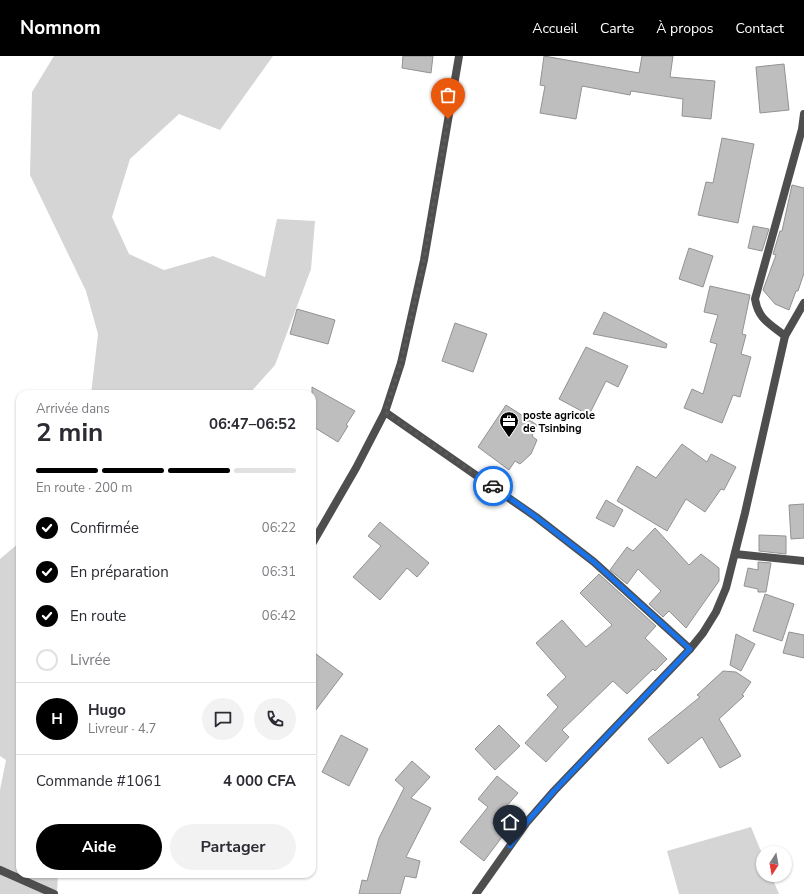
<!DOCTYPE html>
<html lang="fr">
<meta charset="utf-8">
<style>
:root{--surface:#fff;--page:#f2f2f3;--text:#2b2b33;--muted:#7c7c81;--line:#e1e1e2;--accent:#000}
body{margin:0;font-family:"Nunito Sans",sans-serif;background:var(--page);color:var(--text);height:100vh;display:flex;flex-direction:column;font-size:15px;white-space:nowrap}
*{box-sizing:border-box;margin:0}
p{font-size:13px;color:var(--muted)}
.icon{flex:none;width:22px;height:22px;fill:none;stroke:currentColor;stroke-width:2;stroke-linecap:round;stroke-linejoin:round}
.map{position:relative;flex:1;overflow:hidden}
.drawer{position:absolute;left:16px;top:334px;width:300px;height:488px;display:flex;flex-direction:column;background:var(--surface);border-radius:12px;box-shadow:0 1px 3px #0004}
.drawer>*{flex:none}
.needle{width:26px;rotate:191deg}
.fabs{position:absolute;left:756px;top:790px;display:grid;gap:8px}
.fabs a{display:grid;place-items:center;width:36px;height:36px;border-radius:50%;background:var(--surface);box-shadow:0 1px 3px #0004;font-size:20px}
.pin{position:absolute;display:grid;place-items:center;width:34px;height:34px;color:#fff;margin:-41px -17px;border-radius:50% 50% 50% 0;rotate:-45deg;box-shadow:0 0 4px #0007}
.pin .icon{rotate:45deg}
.courier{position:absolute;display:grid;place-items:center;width:40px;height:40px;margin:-20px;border:3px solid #1a73e8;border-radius:50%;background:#fff;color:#222;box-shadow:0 1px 5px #0007}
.overview em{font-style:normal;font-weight:700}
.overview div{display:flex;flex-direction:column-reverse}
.overview{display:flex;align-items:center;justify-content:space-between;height:68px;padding:0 20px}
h1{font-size:26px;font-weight:700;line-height:30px}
.bar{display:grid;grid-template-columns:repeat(4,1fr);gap:6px 4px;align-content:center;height:48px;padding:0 20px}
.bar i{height:5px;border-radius:3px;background:var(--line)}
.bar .selected{background:var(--accent)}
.bar p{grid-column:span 4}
.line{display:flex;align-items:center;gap:10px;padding:0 20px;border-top:1px solid var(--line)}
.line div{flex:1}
.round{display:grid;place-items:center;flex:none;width:42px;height:42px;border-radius:21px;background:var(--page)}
ol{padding:0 20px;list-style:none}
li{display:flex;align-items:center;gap:12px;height:44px}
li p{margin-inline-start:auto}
li .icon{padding:4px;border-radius:50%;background:var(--accent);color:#fff;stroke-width:4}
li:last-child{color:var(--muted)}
li i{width:22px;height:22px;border:2px solid var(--line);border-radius:50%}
.action{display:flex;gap:8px;margin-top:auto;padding:8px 20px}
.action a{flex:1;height:46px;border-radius:24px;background:var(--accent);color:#fff;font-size:16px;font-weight:700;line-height:46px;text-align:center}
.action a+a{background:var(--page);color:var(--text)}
header{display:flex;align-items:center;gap:24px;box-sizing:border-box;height:56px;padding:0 20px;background:var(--accent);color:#fff}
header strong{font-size:19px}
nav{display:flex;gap:22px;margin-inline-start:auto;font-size:14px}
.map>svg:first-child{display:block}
.green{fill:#d5d5d5}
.building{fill:#bebebe;stroke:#929292}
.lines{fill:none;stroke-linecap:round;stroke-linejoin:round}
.street{stroke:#4e4e4e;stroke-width:8}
.done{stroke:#595959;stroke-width:4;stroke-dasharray:0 7.2}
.route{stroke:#1a73e8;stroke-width:5}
.labels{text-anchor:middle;stroke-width:4;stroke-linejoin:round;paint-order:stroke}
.poi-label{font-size:11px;font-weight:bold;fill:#000;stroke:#fff;text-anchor:start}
</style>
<header>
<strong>Nomnom</strong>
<nav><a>Accueil</a><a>Carte</a><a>À propos</a><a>Contact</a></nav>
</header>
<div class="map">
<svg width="804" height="838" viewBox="0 0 804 838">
<rect width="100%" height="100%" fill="#fff"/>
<!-- green -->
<g class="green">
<path d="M54,0H273L220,74L179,58L130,103L112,161L129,198L164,214L213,200L265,221L277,163L315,165L311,213L275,309L249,338H91L98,278L86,235L30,119L32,36Z"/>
<path d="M20,486V818H58L57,838H0V734L6,704L0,700V503Z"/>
<path d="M751,771L763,800V819H771L779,838H679L667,795Z"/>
</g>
<!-- building -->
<g class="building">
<path d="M403,0H433L431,17L402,12Z"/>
<path d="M544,0L639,17L642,0H673L670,21L715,25L711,63L682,60L683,43L631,35L630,39L582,30L576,63L540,57L545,30L540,29Z"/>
<path d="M784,8L789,54L760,57L756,11Z"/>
<path d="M722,82L754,88L738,167L698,159L706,126L713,127Z"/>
<path d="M792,129L804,132V217L798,235H796L789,254L775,248L763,234L776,199L773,198L780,175H782Z"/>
<path d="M753,170L769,173L762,195L748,192Z"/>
<path d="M689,192L713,200L703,231L679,223Z"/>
<path d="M710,230L750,239L742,278L746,279L741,298L751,301L740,341L733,339L722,367L684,352L692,333L703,338L717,288L710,286L718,259L704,256Z"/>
<path d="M297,253L335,264L328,288L290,278Z"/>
<path d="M604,256L667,288L666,292L593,278Z"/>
<path d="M455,267L487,278L473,316L442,305Z"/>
<path d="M586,291L628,310L618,331L606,325L589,359L559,343Z"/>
<path d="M312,331L355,355L346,369L348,370L338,386L312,370Z"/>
<path d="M506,349L537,369L532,380L537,384L531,398L520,408L515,405L509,414L478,391Z"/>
<path d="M682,388L707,406L711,398L736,411L724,434L721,433L705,456L686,443L667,475L617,445L637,410L656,422Z"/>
<path d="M606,444L623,454L614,471L596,462Z"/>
<path d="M804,448V482L791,483L789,449Z"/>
<path d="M380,466L429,507L417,521L407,512L380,544L353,521L381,490L368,480Z"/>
<path d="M655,472L689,509L701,498L719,512V525L686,572L669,555L663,561L649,548L661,535L638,513L627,528L610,514L627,491L633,495Z"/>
<path d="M759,479L786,480V498L759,495Z"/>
<path d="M758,506L771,507L766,536H758V533L744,530L748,512L758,514Z"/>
<path d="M599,518L656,570L645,582L667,603L655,615L653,613L627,638L613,625L562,674L569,681L546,706L525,687L558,651L547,639L566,621L536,587L562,564L586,591L612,569L580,537Z"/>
<path d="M765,538L794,548L782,585L753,575Z"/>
<path d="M789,576L804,579V602L783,597Z"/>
<path d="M736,578L755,588L741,615L730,609Z"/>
<path d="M312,595L343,618L312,659Z"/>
<path d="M723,615L736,616L751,626L742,639L744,640L719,663L741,700L720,712L702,681L668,708L648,683L700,641L697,639Z"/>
<path d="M499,669L520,690L495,714L475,693Z"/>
<path d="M341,679L368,693L349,730L322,716Z"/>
<path d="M412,705L430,721L411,742L431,752L406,801L420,805L416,822L405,820L400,838H359L362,824L367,825L379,782L404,732L395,724Z"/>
<path d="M497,720L518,737L492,767L505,777L484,805L460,786L488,751L478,743Z"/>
</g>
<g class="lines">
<!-- street -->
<g class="street">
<path d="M785,280C770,268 758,263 755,243L802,73L804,58"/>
<path d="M385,356L401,307L424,204L459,0"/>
<path d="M312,488L356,412L385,356L536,461L594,506L690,593"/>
<path d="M735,498L804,505"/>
<path d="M0,814L54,838"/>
<path d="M476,838L527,766L554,735L690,593L703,577L716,556L726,532L745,457L785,280L804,247"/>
</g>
</g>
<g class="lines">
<!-- done -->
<path class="done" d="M448,63L424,204L401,307L385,356L493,430"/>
<!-- route -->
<path class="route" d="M493,430L536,461L594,506L690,593L554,735L527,766L510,790"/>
</g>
<!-- icons -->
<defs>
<g id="office-pin" transform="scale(1)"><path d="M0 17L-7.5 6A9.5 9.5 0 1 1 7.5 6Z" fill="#000" stroke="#fff"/><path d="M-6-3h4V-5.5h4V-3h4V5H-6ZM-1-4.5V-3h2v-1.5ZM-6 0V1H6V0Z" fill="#fff"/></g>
</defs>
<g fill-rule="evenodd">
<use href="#office-pin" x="509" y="365"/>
</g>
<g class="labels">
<!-- poi labels -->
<g class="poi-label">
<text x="523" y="363">poste agricole<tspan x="523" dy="13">de Tsinbing</tspan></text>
</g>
</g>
</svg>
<div class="fabs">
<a><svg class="needle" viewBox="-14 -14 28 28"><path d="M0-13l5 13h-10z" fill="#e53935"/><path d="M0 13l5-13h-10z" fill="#7c7c81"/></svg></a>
</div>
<div class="pin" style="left:448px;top:63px;background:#ea580c"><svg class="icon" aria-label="bag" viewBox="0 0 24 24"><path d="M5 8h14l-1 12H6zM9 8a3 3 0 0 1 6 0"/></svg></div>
<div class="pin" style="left:510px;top:790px;background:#1f2937"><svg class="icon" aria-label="home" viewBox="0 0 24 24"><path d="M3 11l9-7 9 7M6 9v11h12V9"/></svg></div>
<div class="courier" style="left:493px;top:430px"><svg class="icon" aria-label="car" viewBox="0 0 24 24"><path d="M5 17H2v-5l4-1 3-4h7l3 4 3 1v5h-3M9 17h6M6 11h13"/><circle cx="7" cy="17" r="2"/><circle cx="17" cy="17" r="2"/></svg></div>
<section class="drawer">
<div class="overview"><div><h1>2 min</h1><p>Arrivée dans</p></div><em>06:47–06:52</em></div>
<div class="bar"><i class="selected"></i><i class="selected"></i><i class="selected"></i><i></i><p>En route · 200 m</p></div>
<ol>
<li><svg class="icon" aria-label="check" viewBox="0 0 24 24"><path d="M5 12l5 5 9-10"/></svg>Confirmée<p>06:22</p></li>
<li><svg class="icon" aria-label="check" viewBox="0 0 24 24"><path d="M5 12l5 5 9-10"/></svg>En préparation<p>06:31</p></li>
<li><svg class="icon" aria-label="check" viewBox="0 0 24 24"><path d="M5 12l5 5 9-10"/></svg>En route<p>06:42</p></li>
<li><i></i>Livrée</li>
</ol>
<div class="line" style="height:72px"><b class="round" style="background:var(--accent);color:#fff">H</b><div><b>Hugo</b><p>Livreur · 4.7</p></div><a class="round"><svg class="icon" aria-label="chat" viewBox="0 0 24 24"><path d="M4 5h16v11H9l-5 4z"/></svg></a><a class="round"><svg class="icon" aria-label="phone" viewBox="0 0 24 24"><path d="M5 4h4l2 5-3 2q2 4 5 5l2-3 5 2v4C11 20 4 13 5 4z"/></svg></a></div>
<div class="line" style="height:52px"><div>Commande #1061</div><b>4 000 CFA</b></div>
<div class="action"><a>Aide</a><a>Partager</a></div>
</section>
</div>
